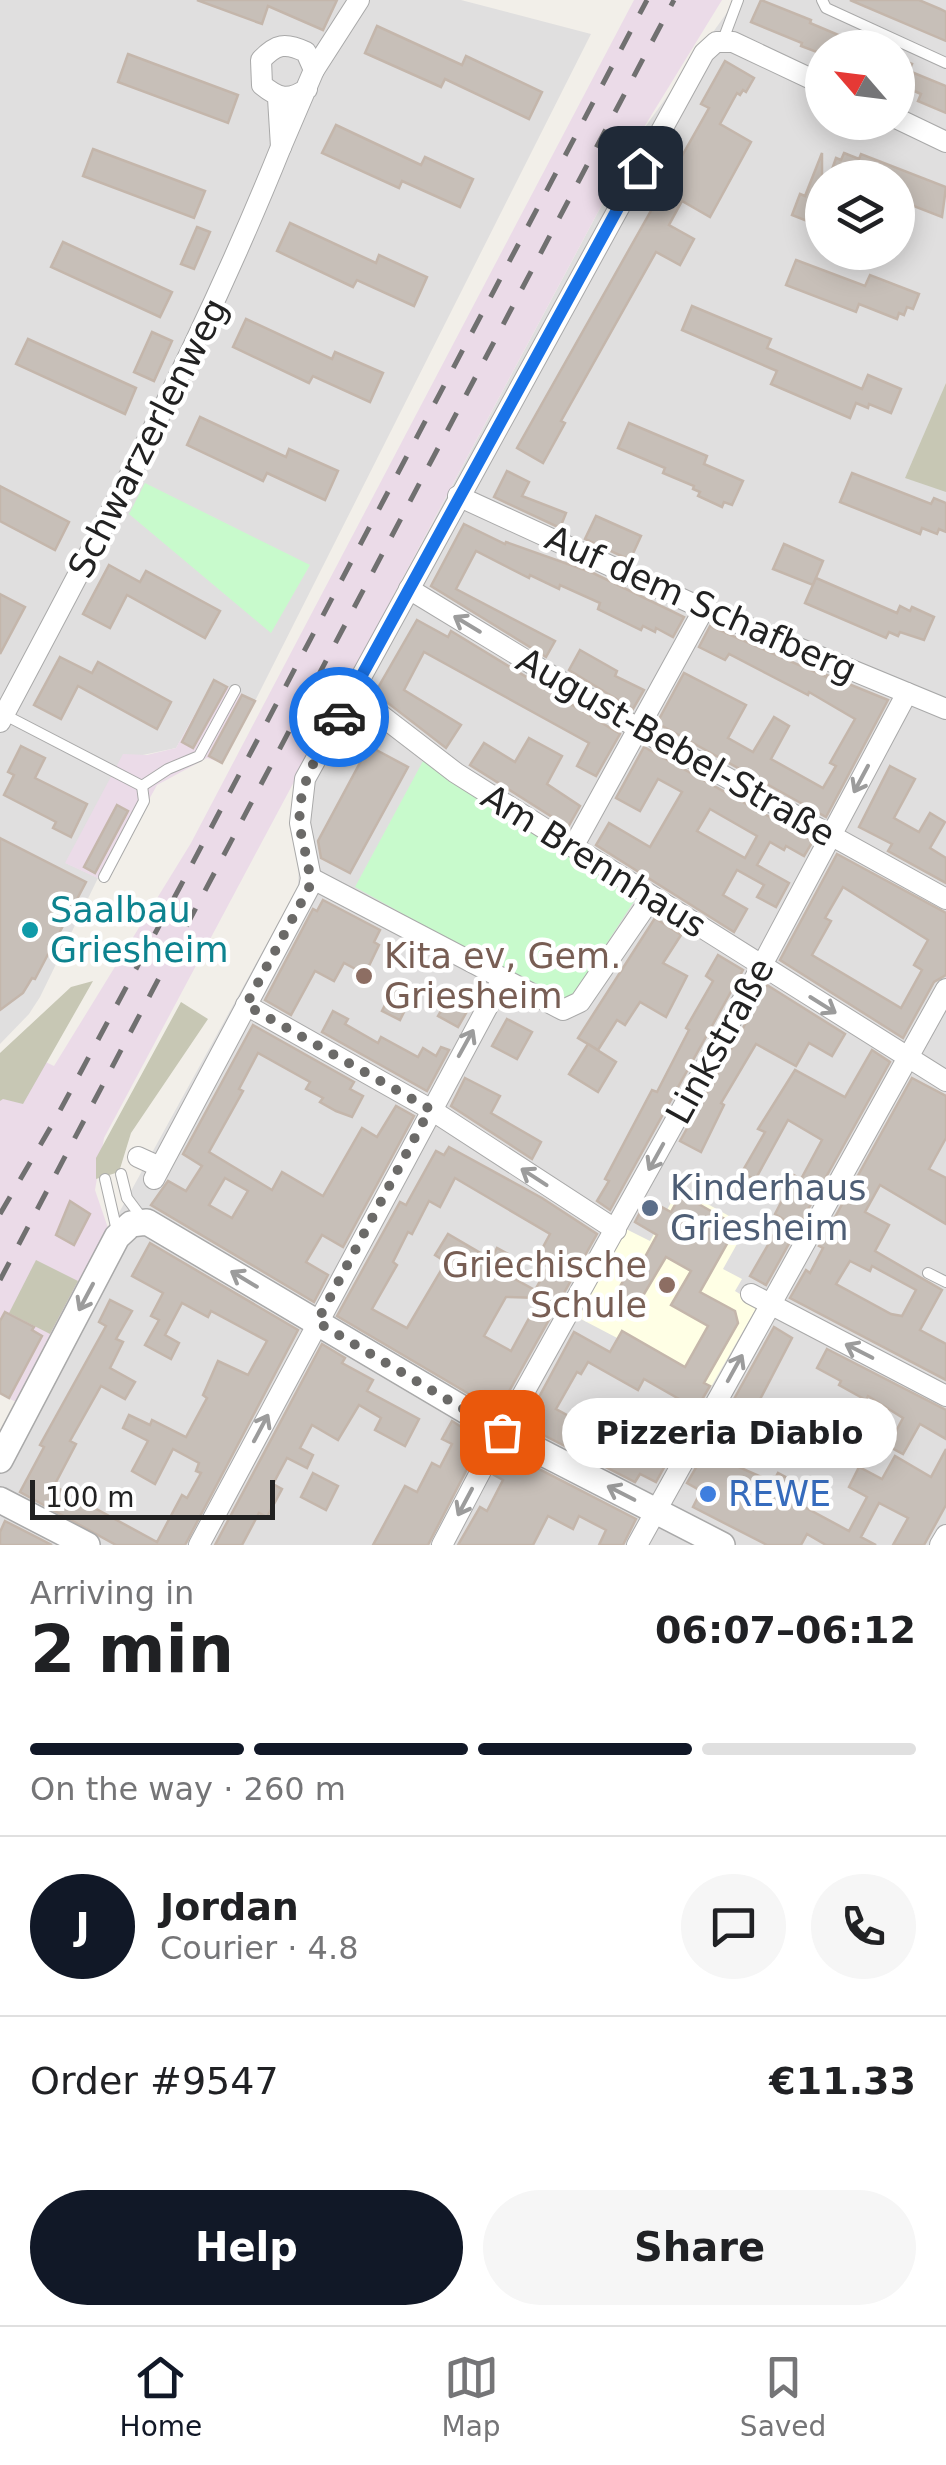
<!DOCTYPE html>
<meta charset="utf-8">
<style>
:root{--surface:#fff;--page:#f6f6f6;--text:#202124;--muted:#757577;--line:#e0e0e0;--accent:#111827}
body{margin:0;font-family:"DejaVu Sans",sans-serif;background:var(--page);color:var(--text);height:100vh;display:flex;flex-direction:column;font-size:38px;white-space:nowrap}
*{box-sizing:border-box;margin:0}
p{font-size:32px;color:var(--muted)}
.icon{flex:none;width:55px;height:55px;fill:none;stroke:currentColor;stroke-width:2;stroke-linecap:round;stroke-linejoin:round}
.map{position:relative;height:1545px;overflow:hidden}
.details{display:flex;flex-direction:column;background:var(--surface);flex:1}
.details>*{flex:none}
.needle{width:65px;rotate:298deg}
.buttons{position:absolute;left:805px;top:30px;display:grid;gap:20px}
.buttons a{display:grid;place-items:center;width:110px;height:110px;border-radius:50%;background:var(--surface);box-shadow:0 5px 25px #0003;font-size:50px}
.scale{position:absolute;left:30px;bottom:25px;width:245px;box-sizing:border-box;padding-left:10px;border:5px solid #222;border-top:0;font-size:28px;line-height:35px;white-space:nowrap;color:#222;-webkit-text-stroke:8px #fff;paint-order:stroke}
.pin{position:absolute;display:grid;place-items:center;width:85px;height:85px;color:#fff;margin:-42px;border-radius:20px;box-shadow:0 5px 15px #0006}
.courier{position:absolute;display:grid;place-items:center;width:100px;height:100px;margin:-50px;border:8px solid #1a73e8;border-radius:50%;background:#fff;color:#222;box-shadow:0 2px 12px #0007}
.bubble{position:absolute;height:70px;border-radius:35px;background:var(--surface);box-shadow:0 5px 25px #0003;font-size:32px;font-weight:700;line-height:70px;text-align:center}
.overview em{font-style:normal;font-weight:700}
.overview div{display:flex;flex-direction:column-reverse}
.overview{display:flex;align-items:center;justify-content:space-between;height:170px;padding:0 30px}
h1{font-size:65px;font-weight:700;line-height:75px}
.bar{display:grid;grid-template-columns:repeat(4,1fr);gap:15px 10px;align-content:center;height:120px;padding:0 30px}
.bar i{height:12px;border-radius:8px;background:var(--line)}
.bar .on{background:var(--accent)}
.bar p{grid-column:span 4}
.line{display:flex;align-items:center;gap:25px;padding:0 30px;border-top:2px solid var(--line)}
.line div{flex:1}
.round{display:grid;place-items:center;flex:none;width:105px;height:105px;border-radius:52px;background:var(--page)}
.action{display:flex;gap:20px;margin-top:auto;padding:20px 30px}
.action a{flex:1;height:115px;border-radius:60px;background:var(--accent);color:#fff;font-size:40px;font-weight:700;line-height:115px;text-align:center}
.action a+a{background:var(--page);color:var(--text)}
.tabs{display:flex;justify-content:space-around;align-items:center;height:140px;border-top:2px solid var(--line);background:var(--surface);font-size:28px;color:var(--muted)}
.tabs a{display:grid;justify-items:center;gap:5px}
.tabs .on{color:var(--accent)}
.map>svg:first-child{display:block}
.residential{fill:#e0dfdf;fill-rule:evenodd}
.industrial{fill:#ebdbe8}
.education{fill:#ffffe5}
.construction{fill:#c7c7b4}
.park{fill:#c8facc}
.building{fill:#c7bfb8;stroke:#c4b6ab;stroke-width:2.5;fill-rule:evenodd}
.lines{fill:none;stroke-linecap:round;stroke-linejoin:round}
.service-casing{stroke:#a9a9a9;stroke-width:12}
.minor-casing{stroke:#a9a9a9;stroke-width:22}
.tertiary-casing{stroke:#a9a9a9;stroke-width:28}
.service{stroke:#fff;stroke-width:10}
.minor{stroke:#fff;stroke-width:20}
.tertiary{stroke:#fff;stroke-width:25}
.rail{stroke:#707070;stroke-width:5;stroke-dasharray:20 20;stroke-linecap:butt}
.oneway{stroke:#9c9c9c}
.done{stroke:#6b6a68;stroke-width:10;stroke-dasharray:0 18}
.route{stroke:#1a73e8;stroke-width:12}
.culture-dot{fill:#0f9aa8;stroke:#fff;stroke-width:4}
.education-dot{fill:#8d6e63;stroke:#fff;stroke-width:4}
.service-dot{fill:#5c6f8a;stroke:#fff;stroke-width:4}
.shop-dot{fill:#3f7fe0;stroke:#fff;stroke-width:4}
.labels{text-anchor:middle;stroke-width:9;stroke-linejoin:round;paint-order:stroke}
.street-label{font-size:35px;fill:#222;stroke:#fff}
.culture-label{font-size:35px;fill:#0d838f;stroke:#fff;text-anchor:start}
.education-label{font-size:35px;fill:#785e54;stroke:#fff;text-anchor:start}
.service-label{font-size:35px;fill:#4e5e75;stroke:#fff;text-anchor:start}
.shop-label{font-size:35px;fill:#366cbe;stroke:#fff;text-anchor:start}
</style>
<div class="map">
<svg width="946" height="1545" viewBox="0 0 946 1545">
<rect width="100%" height="100%" fill="#f2efe9"/>
<!-- residential -->
<g class="residential">
<path d="M0,0H461L591,34L255,701L214,680L176,748L138,756L66,863L98,878L40,997L29,1014L0,1044Z"/>
<path d="M736,0H946V1545H0V1437L109,1231L298,887L303,766L638,137ZM822,48H898V122H822ZM822,178H898V252H822Z"/>
</g>
<!-- industrial -->
<g class="industrial">
<path d="M634,0H722L638,137L104,1138L95,1190L109,1231L18,1403L0,1394V1097L25,1052L54,1066L191,843Z"/>
<path d="M214,680L255,701L222,763L207,758L157,785L104,881L65,863L123,754L147,755L176,748Z"/>
</g>
<!-- education -->
<path class="education" d="M679,1188L747,1226L723,1269L742,1279L735,1291L758,1305L711,1387L577,1317L626,1229L650,1241Z"/>
<!-- construction -->
<g class="construction">
<path d="M946,383V492L905,478Z"/>
<path d="M93,981L23,1104L3,1099L0,1101V1053L71,987Z"/>
<path d="M181,1002L208,1019L131,1133L119,1172L96,1179V1158Z"/>
<path d="M36,1260L78,1281L50,1334L9,1313Z"/>
</g>
<!-- park -->
<g class="park">
<path d="M145,483L310,565L271,633L129,514Z"/>
<path d="M423,761L636,898L572,997L557,1000L355,887Z"/>
</g>
<!-- building -->
<g class="building">
<path d="M197,0H337L323,30L268,6L262,24Z"/>
<path d="M761,0L811,20L810,23L869,48H822V54L801,46L802,43L751,22Z"/>
<path d="M850,0H919L940,9L946,12V41Z"/>
<path d="M377,26L462,65L466,56L542,92L529,119L445,79L441,87L365,53Z"/>
<path d="M128,54L238,95L228,123L118,82Z"/>
<path d="M898,58L912,64L909,71L946,86V113L918,101L921,94L903,86L898,98Z"/>
<path d="M725,61L754,78L746,92L743,90L740,95L737,93L720,124L751,142L710,217L682,201L669,225L694,239L680,265L656,252L561,421L565,423L543,463L517,448L709,108L701,104Z"/>
<path d="M336,125L421,165L425,157L473,179L460,207L402,181L399,188L322,153Z"/>
<path d="M93,149L205,191L194,218L83,176Z"/>
<path d="M822,153V219L810,214L807,221L792,215L800,194L805,196Z"/>
<path d="M844,153L859,159L861,154L946,187L942,217L898,200V178H829L836,158L841,160Z"/>
<path d="M290,223L376,263L379,255L427,277L414,306L357,280L353,287L277,251Z"/>
<path d="M197,227L210,232L194,269L181,264Z"/>
<path d="M63,242L172,292L160,317L51,267Z"/>
<path d="M796,260L865,286L870,275L919,294L913,309L907,307L904,315L899,313L897,319L859,304L856,312L786,285Z"/>
<path d="M692,306L771,339L767,348L862,389L868,375L901,389L891,413L869,404L868,408L856,403L850,418L771,384L777,371L682,330Z"/>
<path d="M246,319L332,359L335,352L383,373L370,402L313,376L309,383L233,347Z"/>
<path d="M152,332L172,341L154,381L134,372Z"/>
<path d="M28,339L136,388L125,414L16,364Z"/>
<path d="M200,417L286,457L289,449L338,471L325,500L267,473L263,481L187,445Z"/>
<path d="M629,423L707,456L704,464L743,481L732,505L724,502L722,507L698,496L700,492L693,489L694,486L663,473L665,468L618,448Z"/>
<path d="M507,471L529,482L522,496L566,513L560,528L494,497Z"/>
<path d="M852,473L931,504L934,498L946,503V532L939,529L937,534L922,528L920,534L840,502Z"/>
<path d="M0,486L69,522L55,550L0,521Z"/>
<path d="M596,516L641,536L630,560L585,539Z"/>
<path d="M464,524L505,544L506,542L593,573L684,617L673,637L656,628L655,632L643,626L641,630L598,609L600,603L560,585L559,589L530,575L529,578L476,551L456,589L555,641L546,657L431,586Z"/>
<path d="M784,544L823,561L813,585L773,569Z"/>
<path d="M109,565L140,582L146,571L220,611L205,638L127,595L110,628L83,614Z"/>
<path d="M816,578L897,613L900,606L910,611L912,607L934,617L924,640L900,632L898,636L889,632L886,638L805,603Z"/>
<path d="M0,594L25,607L0,654Z"/>
<path d="M417,620L448,637L451,631L620,734L596,776L577,766L589,743L424,652L404,690L461,725L446,748L375,693Z"/>
<path d="M710,626L826,677L827,675L888,700L826,817L657,723L684,673L746,705L728,738L753,752L774,717L789,726L771,759L823,788L836,766L830,763L855,719L809,692L808,695L729,654L725,660L699,647Z"/>
<path d="M580,650L617,671L615,676L644,690L633,709L569,670Z"/>
<path d="M60,657L92,673L98,662L171,702L157,729L78,686L61,719L34,705Z"/>
<path d="M214,680L227,687L193,748L182,742Z"/>
<path d="M242,695L255,701L222,763L209,756Z"/>
<path d="M529,738L562,756L547,784L580,806L568,827L470,765L484,743L515,762Z"/>
<path d="M21,746L45,758L35,778L87,804L71,837L53,828L56,822L4,795L14,775L8,772Z"/>
<path d="M369,746L408,767L350,873L321,858L318,841Z"/>
<path d="M644,747L813,841L804,856L786,846L784,850L770,842L757,865L789,883L776,907L757,897L764,885L737,870L723,895L747,909L734,932L596,845L609,823L650,847L682,792L658,779L640,811L616,798ZM710,809L757,836L745,858L697,831Z"/>
<path d="M890,766L915,779L894,818L919,832L930,813L945,822L930,848L946,858V883L888,851L892,844L859,827Z"/>
<path d="M117,805L128,811L95,873L84,867Z"/>
<path d="M0,838L86,882L35,979L32,978L23,993L0,1010Z"/>
<path d="M837,854L946,913V975L934,982L903,1038L780,960ZM843,887L928,940L914,965L922,970L901,1008L812,955L831,921L825,918Z"/>
<path d="M323,900L380,930L374,942L379,945L365,974L344,963L334,981L315,971L291,1015L265,1000L313,909L317,911Z"/>
<path d="M655,918L681,935L663,963L687,976L666,1017L640,1002L625,1025L617,1020L598,1050L578,1038Z"/>
<path d="M718,955L743,970L610,1210L597,1201L609,1181L605,1179L652,1090L657,1092L689,1030L686,1028L713,981L706,976Z"/>
<path d="M395,985L413,994L400,1020L382,1011Z"/>
<path d="M767,985L845,1034L832,1056L809,1043L796,1066L756,1044L721,1103L724,1105L701,1152L680,1141Z"/>
<path d="M453,990L473,1001L458,1027L438,1016Z"/>
<path d="M333,1011L348,1019L345,1024L378,1043L381,1037L418,1057L423,1048L436,1056L441,1047L449,1050L427,1091L322,1032Z"/>
<path d="M507,1019L532,1032L517,1059L492,1046Z"/>
<path d="M253,1025L354,1082L350,1089L363,1096L352,1117L336,1111L320,1102L323,1098L306,1089L310,1082L258,1053L239,1089L243,1091L209,1152L272,1190L282,1172L323,1196L362,1128L377,1137L396,1106L414,1116L343,1247L322,1235L306,1262L328,1275L314,1302L151,1205L168,1181L186,1191L202,1166L183,1154ZM225,1178L248,1191L232,1218L209,1205Z"/>
<path d="M588,1044L616,1062L598,1092L569,1074Z"/>
<path d="M872,1050L890,1062L766,1285L750,1276L783,1219L775,1214L789,1187L784,1184L790,1173L801,1179L822,1140L788,1120L755,1180L742,1172L765,1132L758,1129L795,1070L845,1097Z"/>
<path d="M465,1078L500,1096L491,1113L541,1142L532,1159L451,1106Z"/>
<path d="M912,1078L946,1096V1138L929,1169L946,1178V1224L880,1185L865,1212L889,1225L875,1251L942,1290L920,1330L946,1344V1380L790,1298L806,1270L810,1273L823,1248L819,1246ZM850,1261L870,1271L872,1266L916,1290L902,1316L891,1314L836,1284Z"/>
<path d="M449,1147L542,1198L597,1234L498,1411L337,1316L400,1202L406,1205L436,1151L444,1155ZM455,1178L550,1234L536,1260L548,1267L535,1290L498,1270L508,1254L497,1248L491,1259L448,1234L435,1255L446,1262L407,1328L372,1309L397,1265L393,1262L408,1232L412,1234L429,1201L440,1207ZM506,1297L540,1298L511,1351L484,1336Z"/>
<path d="M681,1194L737,1226L700,1292L735,1311L738,1323L704,1383L710,1386L693,1415L676,1405L679,1399L644,1379L638,1390L588,1362L581,1374L577,1372L556,1409L648,1459L662,1433L678,1442L656,1482L640,1474L635,1482L524,1425L574,1332L610,1352L622,1331L685,1367L708,1326L671,1305L691,1271L666,1257L631,1316L610,1304L634,1262L640,1266L657,1235L635,1222L647,1199L671,1212Z"/>
<path d="M70,1201L90,1214L74,1245L56,1235Z"/>
<path d="M150,1243L298,1330L185,1545H116L20,1492L44,1447L40,1445L106,1326L99,1322L110,1300L132,1311L116,1339L123,1342L110,1368L135,1382L125,1399L101,1386L70,1441L76,1444L54,1486L157,1542L182,1495L187,1498L201,1473L196,1471L199,1463L173,1449L155,1484L132,1471L148,1441L123,1428L129,1415L150,1425L152,1420L186,1437L207,1398L203,1395L218,1361L248,1375L267,1341L211,1311L208,1317L182,1303L165,1335L179,1343L171,1359L145,1345L159,1320L151,1316L163,1293L132,1276Z"/>
<path d="M5,1312L34,1327L32,1330L42,1336L9,1398L0,1393V1321Z"/>
<path d="M774,1327L792,1338L744,1430L723,1419Z"/>
<path d="M322,1344L345,1358L342,1363L373,1380L367,1391L419,1419L405,1446L375,1430L381,1418L359,1405L338,1440L312,1425L300,1448L313,1455L307,1468L287,1458L273,1484L282,1489L267,1517L259,1513L242,1545H215Z"/>
<path d="M827,1349L946,1410V1439L920,1424L903,1454L888,1446L903,1418L868,1396L866,1400L839,1385L841,1381L817,1368Z"/>
<path d="M452,1421L482,1440L428,1545H373L405,1486L417,1492L432,1463L440,1467L452,1444L442,1439Z"/>
<path d="M946,1449V1505L924,1545H893L908,1518L879,1503L861,1537L876,1545H826L807,1534L801,1545H767L693,1507L701,1491L687,1483L705,1452L773,1482L778,1473L806,1488L797,1503L849,1531L867,1497L849,1487L859,1467L882,1479L895,1456L931,1477Z"/>
<path d="M506,1452L636,1519L623,1545H599L606,1530L579,1516L573,1529L548,1516L533,1545H458L480,1507L487,1511L503,1480L494,1475Z"/>
<path d="M313,1473L338,1486L326,1510L301,1497Z"/>
<path d="M5,1521L52,1545H0V1532Z"/>
</g>
<g class="lines">
<!-- service casing -->
<g class="service-casing">
<g id="service">
<path d="M822,0L826,8L946,63"/>
<path d="M723,40L738,0"/>
<path d="M5,715L142,786L168,769L199,756L235,690"/>
<path d="M104,877L144,801L142,786"/>
<path d="M121,1174L127,1198L142,1218"/>
<path d="M105,1179L117,1231"/>
<path d="M928,1273L946,1282"/>
</g>
</g>
<!-- minor casing -->
<g class="minor-casing">
<g id="minor">
<path d="M314,70L359,0"/>
<path d="M278,98L281,147L314,70L306,52C285,42 276,44 261,60L262,85C279,99 288,101 307,89"/>
<path d="M898,119L946,142"/>
<path d="M458,496L704,609L946,709"/>
<path d="M409,589L639,729L946,899"/>
<path d="M352,693L456,773L946,1081"/>
<path d="M0,722C101,533 201,346 281,147"/>
<path d="M573,847L704,609"/>
<path d="M311,878L563,1010L580,1002L652,897"/>
<path d="M246,1005L430,1109L616,1230"/>
<path d="M138,1157L160,1167"/>
<path d="M154,1179L309,888L311,878L300,823L305,779L704,53L716,42H733L822,84"/>
<path d="M751,1294L946,1396"/>
<path d="M199,1545L503,978"/>
<path d="M442,1545L493,1448L761,967L907,693"/>
<path d="M637,1545L946,989"/>
<path d="M940,1545L946,1535"/>
</g>
</g>
<!-- tertiary casing -->
<g class="tertiary-casing">
<g id="tertiary">
<path d="M0,1460L117,1237L131,1224L147,1222L502,1432L722,1545"/>
<path d="M0,1500L87,1545"/>
</g>
</g>
<!-- service -->
<use href="#service" class="service"/>
<!-- minor -->
<use href="#minor" class="minor"/>
<!-- tertiary -->
<use href="#tertiary" class="tertiary"/>
<!-- rail -->
<g class="rail">
<path d="M0,1214L56,1118L181,885L647,0"/>
<path d="M0,1280L674,0"/>
</g>
</g>
<!-- one-way arrows -->
<defs><path id="oneway-shaft" d="M-6 0H5M1.5-3L5.5 0L1.5 3" fill="none" stroke-width="1.6" stroke-linecap="round" stroke-linejoin="round" transform="scale(2.5)"/></defs>
<g class="oneway">
<use href="#oneway-shaft" transform="translate(467 624) rotate(-149)"/>
<use href="#oneway-shaft" transform="translate(861 779) rotate(118)"/>
<use href="#oneway-shaft" transform="translate(823 1005) rotate(32)"/>
<use href="#oneway-shaft" transform="translate(466 1043) rotate(-61)"/>
<use href="#oneway-shaft" transform="translate(656 1157) rotate(119)"/>
<use href="#oneway-shaft" transform="translate(534 1177) rotate(-147)"/>
<use href="#oneway-shaft" transform="translate(244 1279) rotate(-149)"/>
<use href="#oneway-shaft" transform="translate(86 1297) rotate(118)"/>
<use href="#oneway-shaft" transform="translate(859 1351) rotate(-153)"/>
<use href="#oneway-shaft" transform="translate(735 1368) rotate(-61)"/>
<use href="#oneway-shaft" transform="translate(261 1428) rotate(-62)"/>
<use href="#oneway-shaft" transform="translate(621 1493) rotate(-153)"/>
<use href="#oneway-shaft" transform="translate(465 1502) rotate(118)"/>
</g>
<g class="lines">
<!-- done -->
<path class="done" d="M339,717C320,752 296,784 300,826C302,846 312,868 309,888L246,1005L430,1109L317,1322L502,1432"/>
<!-- route -->
<path class="route" d="M339,717L640,168"/>
</g>
<!-- markers -->
<circle class="culture-dot" cx="30" cy="930" r="10"/>
<g class="education-dot">
<circle cx="364" cy="976" r="10"/>
<circle cx="667" cy="1285" r="10"/>
</g>
<circle class="service-dot" cx="650" cy="1208" r="10"/>
<circle class="shop-dot" cx="708" cy="1494" r="10"/>
<g class="labels">
<!-- street labels -->
<g class="street-label">
<text transform="translate(148 438) rotate(-63)" y="12">Schwarzerlenweg</text>
<text transform="translate(701 604) rotate(24)" y="12">Auf dem Schafberg</text>
<text transform="translate(676 747) rotate(30)" y="12">August-Bebel-Straße</text>
<text transform="translate(594 861) rotate(32)" y="12">Am Brennhaus</text>
<text transform="translate(720 1041) rotate(-61)" y="12">Linkstraße</text>
</g>
<!-- culture labels -->
<g class="culture-label">
<text x="50" y="922">Saalbau<tspan x="50" dy="40">Griesheim</tspan></text>
</g>
<!-- education labels -->
<g class="education-label">
<text x="384" y="968">Kita ev, Gem.<tspan x="384" dy="40">Griesheim</tspan></text>
<text x="647" y="1277" text-anchor="end">Griechische<tspan x="647" dy="40">Schule</tspan></text>
</g>
<!-- service labels -->
<g class="service-label">
<text x="670" y="1200">Kinderhaus<tspan x="670" dy="40">Griesheim</tspan></text>
</g>
<!-- shop labels -->
<g class="shop-label">
<text x="728" y="1506">REWE</text>
</g>
</g>
</svg>
<div class="buttons">
<a><svg class="needle" viewBox="-14 -14 28 28"><path d="M0-13l5 13h-10z" fill="#e53935"/><path d="M0 13l5-13h-10z" fill="#757577"/></svg></a>
<a><svg class="icon" aria-label="layers" viewBox="0 0 24 24"><path d="M12 4l9 5-9 5-9-5zM3 14l9 5 9-5"/></svg></a>
</div>
<div class="scale">100 m</div>
<div class="pin" style="left:502px;top:1432px;background:#ea580c"><svg class="icon" aria-label="bag" viewBox="0 0 24 24"><path d="M5 8h14l-1 12H6zM9 8a3 3 0 0 1 6 0"/></svg></div>
<div class="pin" style="left:640px;top:168px;background:#1f2937"><svg class="icon" aria-label="home" viewBox="0 0 24 24"><path d="M3 11l9-7 9 7M6 9v11h12V9"/></svg></div>
<div class="courier" style="left:339px;top:717px"><svg class="icon" aria-label="car" viewBox="0 0 24 24"><path d="M5 17H2v-5l4-1 3-4h7l3 4 3 1v5h-3M9 17h6M6 11h13"/><circle cx="7" cy="17" r="2"/><circle cx="17" cy="17" r="2"/></svg></div>
<div class="bubble" style="left:562px;top:1398px;width:335px">Pizzeria Diablo</div>
</div>
<section class="details">
<div class="overview"><div><h1>2 min</h1><p>Arriving in</p></div><em>06:07–06:12</em></div>
<div class="bar"><i class="on"></i><i class="on"></i><i class="on"></i><i></i><p>On the way · 260 m</p></div>
<div class="line" style="height:180px"><b class="round" style="background:var(--accent);color:#fff">J</b><div><b>Jordan</b><p>Courier · 4.8</p></div><a class="round"><svg class="icon" aria-label="chat" viewBox="0 0 24 24"><path d="M4 5h16v11H9l-5 4z"/></svg></a><a class="round"><svg class="icon" aria-label="phone" viewBox="0 0 24 24"><path d="M5 4h4l2 5-3 2q2 4 5 5l2-3 5 2v4C11 20 4 13 5 4z"/></svg></a></div>
<div class="line" style="height:130px"><div>Order #9547</div><b>€11.33</b></div>
<div class="action"><a>Help</a><a>Share</a></div>
</section>
<nav class="tabs">
<a class="on"><svg class="icon" aria-label="home" viewBox="0 0 24 24"><path d="M3 11l9-7 9 7M6 9v11h12V9"/></svg>Home</a>
<a><svg class="icon" aria-label="map" viewBox="0 0 24 24"><path d="M3 6l6-2 6 2 6-2v14l-6 2-6-2-6 2zM9 4v14M15 6v14"/></svg>Map</a>
<a><svg class="icon" aria-label="saved" viewBox="0 0 24 24"><path d="M7 4h10v16l-5-4-5 4z"/></svg>Saved</a>
</nav>
